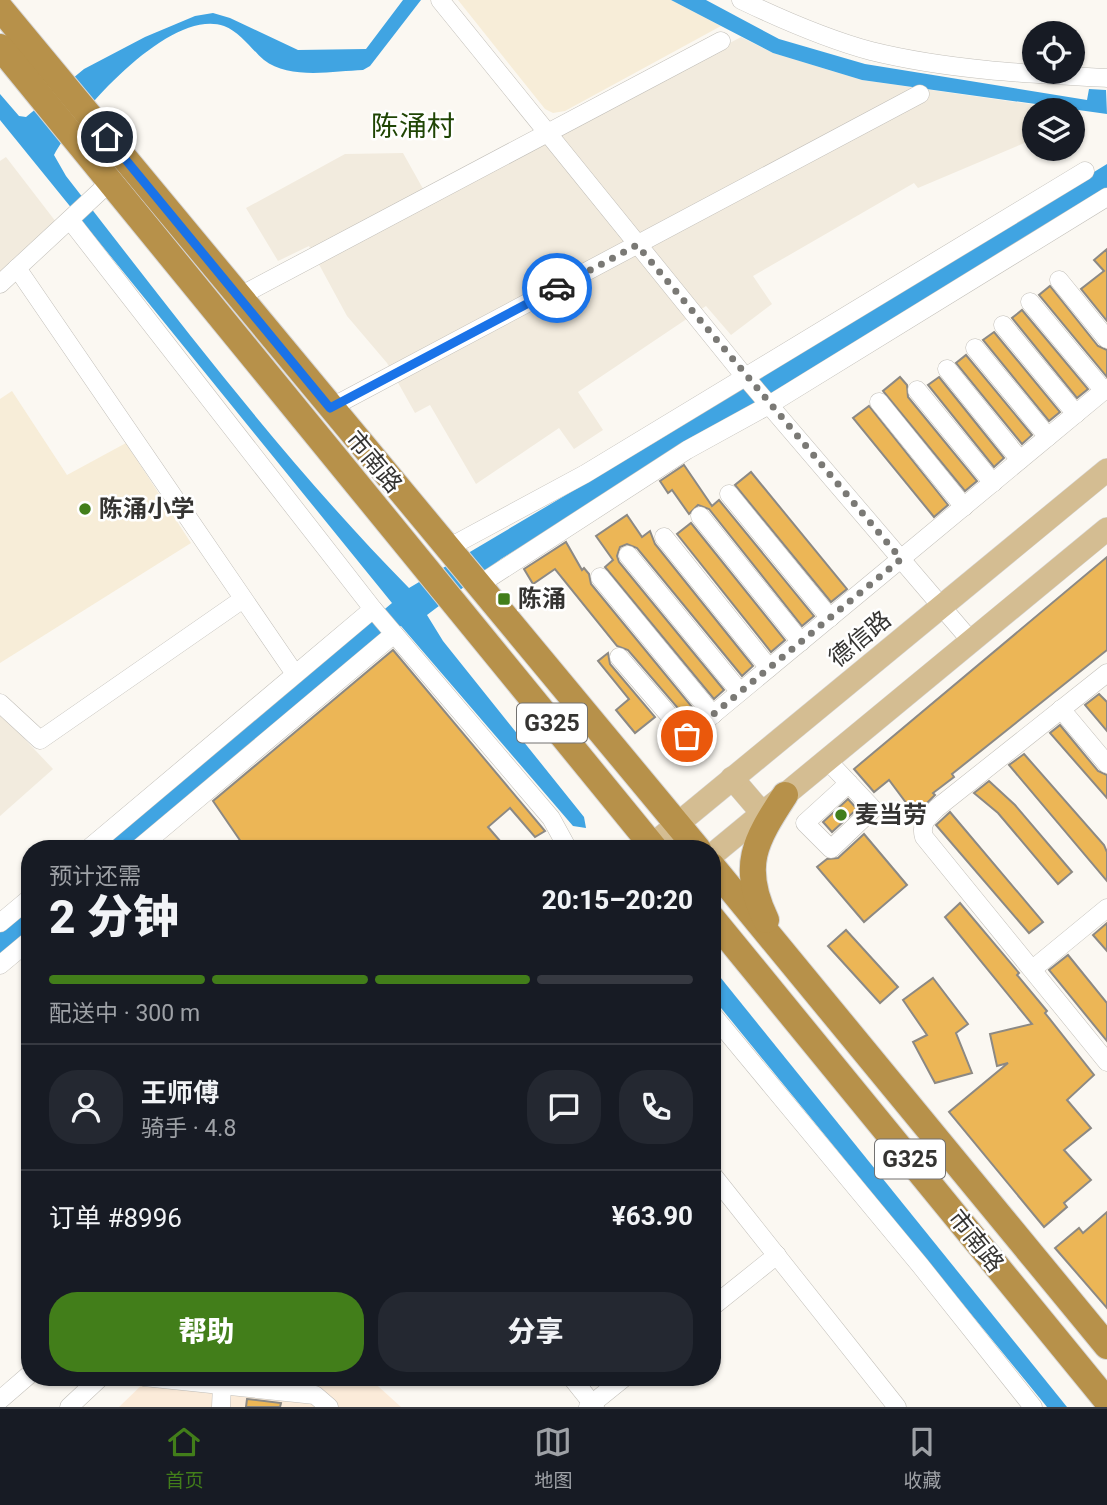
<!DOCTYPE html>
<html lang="zh">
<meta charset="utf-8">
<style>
:root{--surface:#171b24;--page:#242831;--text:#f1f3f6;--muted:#9ea1a6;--line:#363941;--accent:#427e1a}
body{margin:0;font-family:Roboto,"Noto Sans SC",sans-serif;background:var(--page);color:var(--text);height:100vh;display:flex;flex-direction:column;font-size:26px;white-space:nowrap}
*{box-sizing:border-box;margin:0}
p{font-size:23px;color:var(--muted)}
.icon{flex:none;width:38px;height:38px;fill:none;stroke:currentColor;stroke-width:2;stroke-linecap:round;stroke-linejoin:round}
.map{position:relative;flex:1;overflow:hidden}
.drawer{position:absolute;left:21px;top:840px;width:700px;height:546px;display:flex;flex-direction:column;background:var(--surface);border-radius:28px;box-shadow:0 2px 5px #0004}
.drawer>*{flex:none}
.tools{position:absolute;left:1022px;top:21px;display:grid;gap:14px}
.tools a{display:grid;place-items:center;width:63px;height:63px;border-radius:50%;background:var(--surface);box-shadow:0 2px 5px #0004;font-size:35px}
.pin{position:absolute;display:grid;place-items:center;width:60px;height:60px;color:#fff;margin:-30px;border:4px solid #fff;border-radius:50%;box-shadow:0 2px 7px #0007}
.courier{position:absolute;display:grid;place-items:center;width:70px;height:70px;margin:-35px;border:5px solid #1a73e8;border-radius:50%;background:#fff;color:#222;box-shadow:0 2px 9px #0007}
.head em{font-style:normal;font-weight:800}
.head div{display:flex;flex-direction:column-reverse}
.head{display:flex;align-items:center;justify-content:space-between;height:119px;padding:0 28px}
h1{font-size:46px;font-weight:800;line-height:52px}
.bar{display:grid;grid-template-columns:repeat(4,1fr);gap:10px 7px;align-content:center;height:84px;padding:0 28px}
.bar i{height:9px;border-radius:5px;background:var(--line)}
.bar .current{background:var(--accent)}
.bar p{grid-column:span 4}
.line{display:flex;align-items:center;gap:18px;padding:0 28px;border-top:2px solid var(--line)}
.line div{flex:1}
.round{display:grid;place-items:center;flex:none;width:74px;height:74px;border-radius:28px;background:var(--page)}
.button{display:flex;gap:14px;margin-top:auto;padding:14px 28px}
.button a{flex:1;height:80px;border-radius:28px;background:var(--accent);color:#fff;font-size:28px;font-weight:800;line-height:80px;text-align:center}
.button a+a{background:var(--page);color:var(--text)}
.menu{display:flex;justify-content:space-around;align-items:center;height:98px;border-top:2px solid var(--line);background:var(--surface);font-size:19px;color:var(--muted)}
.menu a{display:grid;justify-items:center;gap:4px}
.menu .current{color:var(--accent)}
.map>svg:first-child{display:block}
.commercial{fill:#fbebd9}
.built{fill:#f2ebde}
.education{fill:#f7edd8}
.water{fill:#40a4e2}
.building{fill:#ecb656;stroke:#8c8984;stroke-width:2}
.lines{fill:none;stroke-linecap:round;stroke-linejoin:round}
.minor-casing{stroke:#c2bfb9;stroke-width:19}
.major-casing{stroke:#d7d6d6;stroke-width:24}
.highway-casing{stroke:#d7d6d6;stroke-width:28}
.minor{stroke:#fff;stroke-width:18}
.major{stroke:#d4bd92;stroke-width:23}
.highway{stroke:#b7914a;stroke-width:26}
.done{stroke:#7a7975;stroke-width:7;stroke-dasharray:0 12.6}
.route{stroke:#1a73e8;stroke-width:9}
.poi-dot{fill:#427e1a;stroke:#fff;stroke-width:2.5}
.labels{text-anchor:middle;stroke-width:5;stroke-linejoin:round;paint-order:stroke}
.shield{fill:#fff;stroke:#727170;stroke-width:2}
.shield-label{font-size:23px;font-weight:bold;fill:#353432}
.street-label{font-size:24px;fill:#353432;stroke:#fff}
.poi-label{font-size:24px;font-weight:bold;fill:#353432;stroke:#fff;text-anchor:start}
.quarter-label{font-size:28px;fill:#1f4504;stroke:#fff}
</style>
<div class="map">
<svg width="1107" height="1407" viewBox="0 0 1107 1407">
<rect width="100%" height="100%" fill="#fbf8f2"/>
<!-- commercial -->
<path class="commercial" d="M150,1377H368L401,1407H119Z"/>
<!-- built -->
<g class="built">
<path d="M741,37L773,53L862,80L1050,107L1052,110H1034V139L918,188L914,183L753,276L772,304L731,335L706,306L578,392L603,430L574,449L559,428L476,484L430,405L415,413L387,363L347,316L309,246L278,261L246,208L345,154L403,153L431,203Z"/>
<path d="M6,157L56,222L0,274V161Z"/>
<path d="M0,713L53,769L0,816Z"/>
</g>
<!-- education -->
<g class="education">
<path d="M458,0H671L721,26L565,111L553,113L545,109Z"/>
<path d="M12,391L67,475L126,443L191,543L0,663V399Z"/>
</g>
<!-- water -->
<g class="water">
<path d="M403,0H421L370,66L363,70C334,71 289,80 264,60C252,50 240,32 224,26C170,7 77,113 54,155L66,176C176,317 283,460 409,588L657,441L1107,164V190L501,559L427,615L443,641L584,817L586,828L573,826L401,626L391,628L126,849H99L392,603L0,120V94L19,116L26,117L84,69L145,37L195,16L213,13L230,18L298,50L366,49Z"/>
<path d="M671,0H706L779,39L865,64L1087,100L1089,89L1106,90L1107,114L862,80L773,53Z"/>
<path d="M30,907V929L0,954V932Z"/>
<path d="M712,967L1067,1407H1047L712,997Z"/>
</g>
<!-- building -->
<g class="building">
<path d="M1107,249V321L1081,289L1104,271L1094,260Z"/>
<path d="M1050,286L1098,346L1107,350V377L1039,295Z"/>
<path d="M1022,310L1088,389L1077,398L1012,318Z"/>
<path d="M994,332L1060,412L1049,421L983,340Z"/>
<path d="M966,355L1032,435L1022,444L956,363Z"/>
<path d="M900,377L907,385L908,397L977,481L965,491L883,391Z"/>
<path d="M939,377L1004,458L994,467L928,385Z"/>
<path d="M869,406L948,505L934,517L853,418Z"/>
<path d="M684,465L712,506L719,500L814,616L802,626L709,509L698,505L689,514L672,490L668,493L660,481Z"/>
<path d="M751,472L847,589L831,602L735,485Z"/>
<path d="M627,515L642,537L650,531L655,544L753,666L742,676L637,548L627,544L620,547L617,556L619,562L724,690L714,699L605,567L613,560L596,536Z"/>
<path d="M691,523L785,640L771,652L677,534Z"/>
<path d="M566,542L582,570L584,568L589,574L591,584L697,713L688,720L628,650L617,646L555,569L533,584L524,569Z"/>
<path d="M1107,557V650L952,774L954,777L933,793L935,795L922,808L913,812L889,780L874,792L854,769Z"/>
<path d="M393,650L545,831L535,837L510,808L488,827L507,849H246L213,801Z"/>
<path d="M608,653L610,664L655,717L635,733L616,710L629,699L598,661Z"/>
<path d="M1099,694L1107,702V731L1085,705Z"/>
<path d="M1060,725L1098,771L1107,775V798L1050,733Z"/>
<path d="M1024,754L1104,845L1107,852V881L1009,765Z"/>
<path d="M989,781L1015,805L1072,872L1058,884L998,813L974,793Z"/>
<path d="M848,799L857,809L832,832L823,822Z"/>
<path d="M950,812L1043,922L1029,933L936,825Z"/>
<path d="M864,834L907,885L864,922L817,867L827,859L838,858Z"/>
<path d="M960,903L1019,973L1017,975L1047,1011L1045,1013L1094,1075L1067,1100L1091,1128L1064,1150L1091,1180L1064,1203L1067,1207L1044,1227L949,1112L1008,1063L997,1066L990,1034L1032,1024L945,917Z"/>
<path d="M1107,923V951L1093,935Z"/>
<path d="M846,930L898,987L880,1003L828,946Z"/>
<path d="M1068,955L1107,1003V1041L1049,970Z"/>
<path d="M933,978L968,1024L956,1033L972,1073L935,1083L913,1042L927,1035L903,1000Z"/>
<path d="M1107,1212V1308L1055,1248L1079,1228L1083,1233Z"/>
<path d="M247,1399L281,1403L280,1407H246Z"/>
</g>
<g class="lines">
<!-- minor casing -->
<g class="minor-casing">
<g id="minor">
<path d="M440,0L741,372L971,641"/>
<path d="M741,0C783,20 826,39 871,51C948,70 1029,74 1107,78"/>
<path d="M70,220L373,609L551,818L568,849"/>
<path d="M17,268L295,674"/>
<path d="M1059,280L1107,339"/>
<path d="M0,284L110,182"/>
<path d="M238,297L721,41"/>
<path d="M1030,302L1104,391"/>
<path d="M1003,325L1076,414"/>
<path d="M975,348L1048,437"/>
<path d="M947,369L1020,460"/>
<path d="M917,390L993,483"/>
<path d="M879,402L964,507"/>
<path d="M330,408L920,94"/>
<path d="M729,494L830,618"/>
<path d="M700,516L801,642"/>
<path d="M664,537L769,668"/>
<path d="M446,549L585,474L1085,171"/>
<path d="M628,555L740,692"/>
<path d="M600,577L713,715"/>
<path d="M477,586L687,450L769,405L1107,197"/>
<path d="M619,657L687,736L1107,388"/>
<path d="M1107,673L937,808C927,818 920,824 924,837L1107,1062"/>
<path d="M0,703L40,740L243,599"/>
<path d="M1061,709L1107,764"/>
<path d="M827,760L873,809L831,849L805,823L849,783"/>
<path d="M88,849L373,609"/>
<path d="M138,849L394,634"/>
<path d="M0,923L30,898"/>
<path d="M0,965L30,940"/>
<path d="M1034,968L1107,908"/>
<path d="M712,1014L920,1265L1033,1407"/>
<path d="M712,1174L897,1407"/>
<path d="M712,1307L777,1255"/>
<path d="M144,1377L315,1395L329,1407"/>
<path d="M571,1377L595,1407"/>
<path d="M0,1400L30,1374"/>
<path d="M69,1407L101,1377"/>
<path d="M221,1407L222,1385"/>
<path d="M588,1407L625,1377"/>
</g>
</g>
<!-- major casing -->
<g class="major-casing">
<g id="major">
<path d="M732,778L762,813"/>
<path d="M652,845L1107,470"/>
<path d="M712,855L1107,529"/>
</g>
</g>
<!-- highway casing -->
<g class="highway-casing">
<g id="highway">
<path d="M0,8L698,849"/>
<path d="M0,47L655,849"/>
<path d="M712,866L1107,1346"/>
<path d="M712,918L1107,1401"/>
<path d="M766,920C740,866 755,841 785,795"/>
</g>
</g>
<!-- minor -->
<use href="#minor" class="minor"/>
<!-- major -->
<use href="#major" class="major"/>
<!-- highway -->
<use href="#highway" class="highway"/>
</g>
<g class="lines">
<!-- done -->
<path class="done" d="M557,288L637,245L901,559L687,736"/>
<!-- route -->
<path class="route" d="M107,137L330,408L557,288"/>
</g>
<!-- markers -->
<g class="poi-dot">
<circle cx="85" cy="509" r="7"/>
<rect x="497" y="592" width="14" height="14" rx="3.5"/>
<circle cx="841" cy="815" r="7"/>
</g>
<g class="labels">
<!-- shield labels -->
<g class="shield">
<rect x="517" y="703.5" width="70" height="39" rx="5"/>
<rect x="875" y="1139.5" width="70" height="39" rx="5"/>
</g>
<g class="shield-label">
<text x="552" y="731">G325</text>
<text x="910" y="1167">G325</text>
</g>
<!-- street labels -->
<g class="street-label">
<text transform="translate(374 462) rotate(50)" y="8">市南路</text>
<text transform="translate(860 639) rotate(-40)" y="8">德信路</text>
<text transform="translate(976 1241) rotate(51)" y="8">市南路</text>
</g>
<!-- poi labels -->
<g class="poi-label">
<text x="99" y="517">陈涌小学</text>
<text x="518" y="607">陈涌</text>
<text x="855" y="823">麦当劳</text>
</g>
<!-- quarter labels -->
<g class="quarter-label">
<text x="413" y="136">陈涌村</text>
</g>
</g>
</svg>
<div class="tools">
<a><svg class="icon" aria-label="locate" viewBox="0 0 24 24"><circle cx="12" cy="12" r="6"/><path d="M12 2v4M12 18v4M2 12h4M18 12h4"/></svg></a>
<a><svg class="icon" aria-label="layers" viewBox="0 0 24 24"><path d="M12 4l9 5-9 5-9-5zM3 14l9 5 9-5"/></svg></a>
</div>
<div class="pin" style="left:687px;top:736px;background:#ea580c"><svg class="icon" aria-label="bag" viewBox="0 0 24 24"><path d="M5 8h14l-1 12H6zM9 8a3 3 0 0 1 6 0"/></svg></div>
<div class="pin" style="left:107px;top:137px;background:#1f2937"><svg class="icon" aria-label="home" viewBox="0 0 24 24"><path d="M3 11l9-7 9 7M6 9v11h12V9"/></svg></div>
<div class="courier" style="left:557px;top:288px"><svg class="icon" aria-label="car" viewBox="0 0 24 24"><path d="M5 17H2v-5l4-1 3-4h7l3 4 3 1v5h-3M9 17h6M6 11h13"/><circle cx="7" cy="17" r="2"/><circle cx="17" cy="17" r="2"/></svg></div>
<section class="drawer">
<div class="head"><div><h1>2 分钟</h1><p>预计还需</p></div><em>20:15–20:20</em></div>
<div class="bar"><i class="current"></i><i class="current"></i><i class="current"></i><i></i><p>配送中 · 300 m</p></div>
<div class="line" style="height:126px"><a class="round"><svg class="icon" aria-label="person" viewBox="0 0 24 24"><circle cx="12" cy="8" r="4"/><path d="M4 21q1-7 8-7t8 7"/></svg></a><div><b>王师傅</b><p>骑手 · 4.8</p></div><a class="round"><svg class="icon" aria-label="chat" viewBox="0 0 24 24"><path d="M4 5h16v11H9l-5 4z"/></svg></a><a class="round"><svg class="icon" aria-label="phone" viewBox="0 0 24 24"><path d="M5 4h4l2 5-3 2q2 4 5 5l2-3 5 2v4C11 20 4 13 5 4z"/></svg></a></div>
<div class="line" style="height:91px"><div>订单 #8996</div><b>¥63.90</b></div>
<div class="button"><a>帮助</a><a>分享</a></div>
</section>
</div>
<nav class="menu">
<a class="current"><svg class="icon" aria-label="home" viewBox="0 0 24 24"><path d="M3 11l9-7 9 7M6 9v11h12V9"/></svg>首页</a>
<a><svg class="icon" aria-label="map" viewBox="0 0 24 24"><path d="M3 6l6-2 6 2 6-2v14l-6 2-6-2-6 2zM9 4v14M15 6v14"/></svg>地图</a>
<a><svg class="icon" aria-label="saved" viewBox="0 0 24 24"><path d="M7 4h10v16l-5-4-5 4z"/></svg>收藏</a>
</nav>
